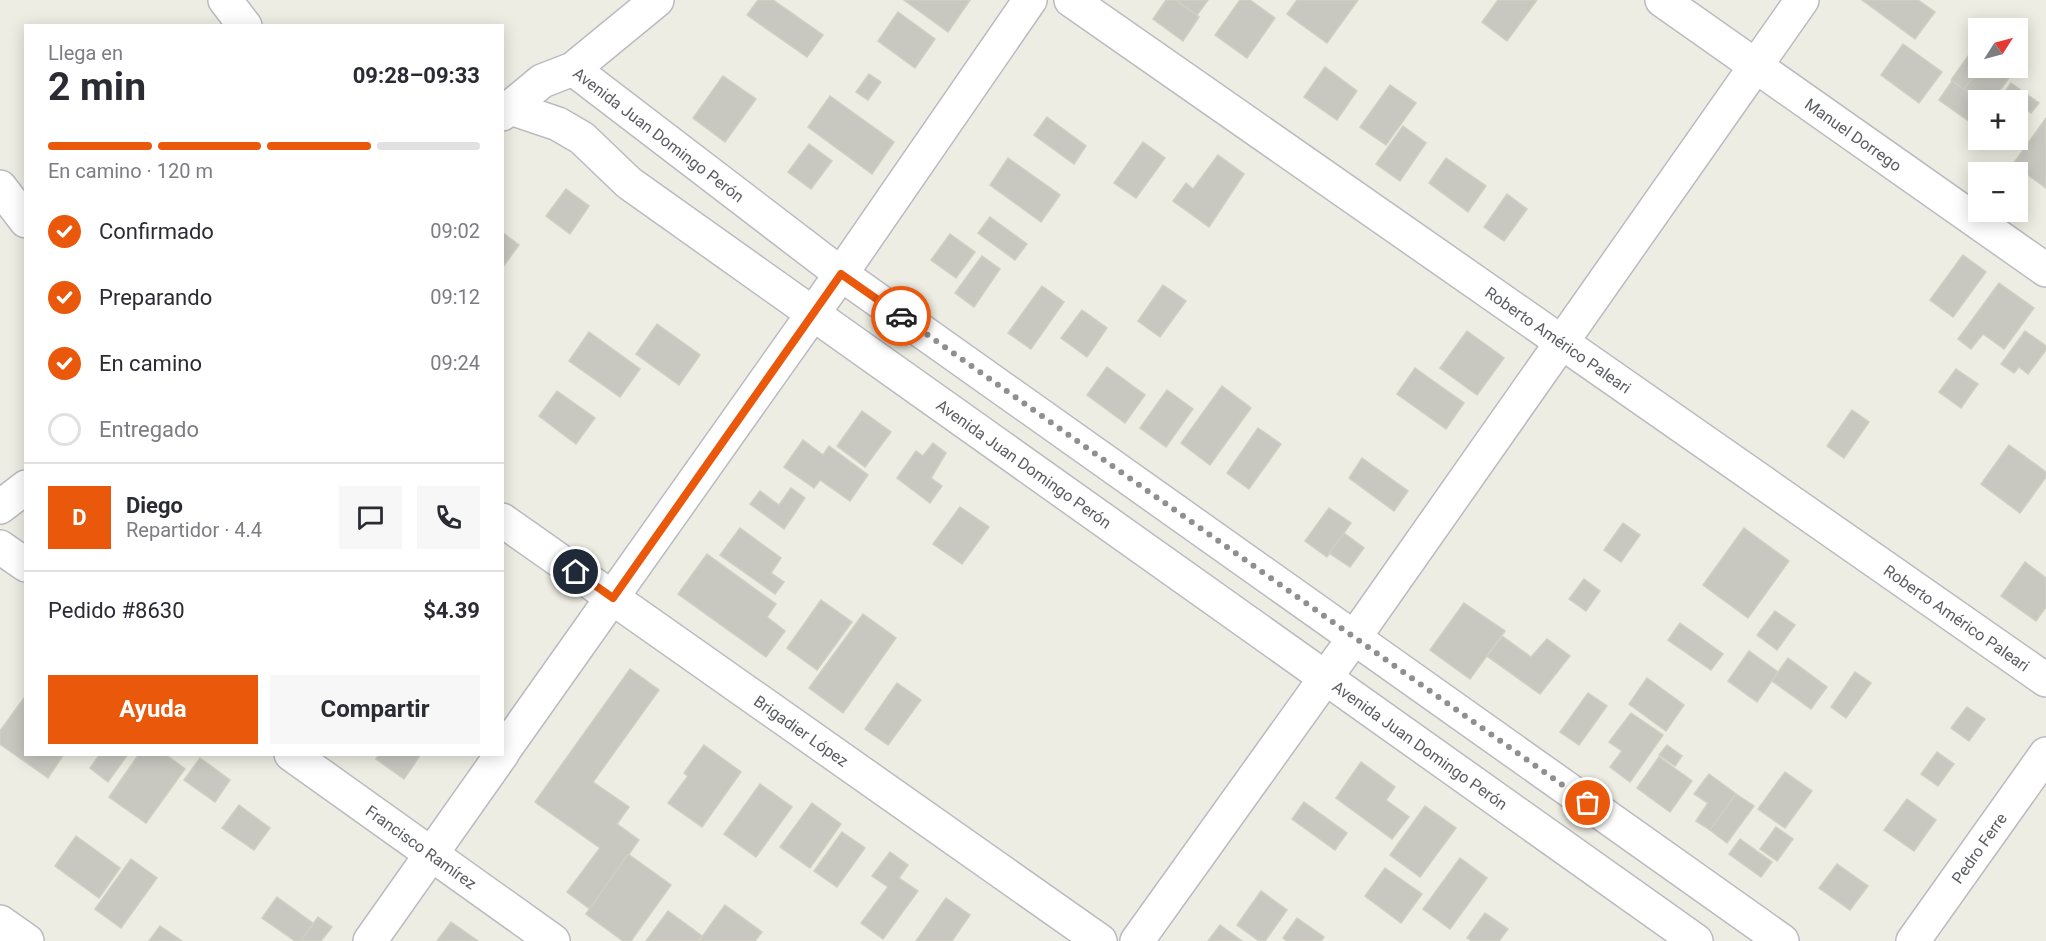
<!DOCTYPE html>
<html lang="es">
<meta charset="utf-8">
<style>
:root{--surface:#fff;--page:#f7f7f7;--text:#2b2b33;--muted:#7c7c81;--line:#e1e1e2;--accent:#ea580c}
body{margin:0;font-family:Roboto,sans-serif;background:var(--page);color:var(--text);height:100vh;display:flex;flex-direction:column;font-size:22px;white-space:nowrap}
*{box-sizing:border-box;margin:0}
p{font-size:20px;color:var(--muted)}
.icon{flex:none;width:33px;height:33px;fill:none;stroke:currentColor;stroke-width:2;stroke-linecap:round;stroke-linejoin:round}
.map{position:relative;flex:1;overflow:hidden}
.drawer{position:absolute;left:24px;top:24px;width:480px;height:732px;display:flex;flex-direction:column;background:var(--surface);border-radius:0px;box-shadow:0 3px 15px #0003}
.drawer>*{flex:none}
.needle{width:39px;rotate:54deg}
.buttons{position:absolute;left:1968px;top:18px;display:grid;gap:12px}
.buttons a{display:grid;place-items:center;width:60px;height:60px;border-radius:0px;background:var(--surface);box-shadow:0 3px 15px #0003;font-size:30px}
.pin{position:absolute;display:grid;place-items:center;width:51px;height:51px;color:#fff;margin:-26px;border:3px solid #fff;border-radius:50%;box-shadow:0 2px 6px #0007}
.courier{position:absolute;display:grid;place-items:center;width:60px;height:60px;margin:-30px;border:4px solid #ea580c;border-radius:50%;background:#fff;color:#222;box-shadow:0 2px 8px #0007}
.overview em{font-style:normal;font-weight:700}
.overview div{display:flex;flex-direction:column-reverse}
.overview{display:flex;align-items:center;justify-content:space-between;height:102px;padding:0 24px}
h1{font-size:39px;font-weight:700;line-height:45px}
.bar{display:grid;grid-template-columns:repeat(4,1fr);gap:9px 6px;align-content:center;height:72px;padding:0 24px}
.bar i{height:8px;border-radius:4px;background:var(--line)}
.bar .on{background:var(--accent)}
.bar p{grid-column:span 4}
.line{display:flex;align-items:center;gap:15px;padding:0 24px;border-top:2px solid var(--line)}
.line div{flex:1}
.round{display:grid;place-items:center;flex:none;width:63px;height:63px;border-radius:0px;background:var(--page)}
ol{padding:0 24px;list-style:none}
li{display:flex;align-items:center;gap:18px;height:66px}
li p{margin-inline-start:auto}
li .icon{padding:6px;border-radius:50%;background:var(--accent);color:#fff;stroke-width:4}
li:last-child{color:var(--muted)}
li i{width:33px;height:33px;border:3px solid var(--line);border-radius:50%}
.primary-button{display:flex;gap:12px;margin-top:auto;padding:12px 24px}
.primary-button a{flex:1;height:69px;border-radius:0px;background:var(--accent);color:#fff;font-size:24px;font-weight:700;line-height:69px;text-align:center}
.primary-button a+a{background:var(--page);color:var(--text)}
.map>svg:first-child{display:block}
.building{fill:#c8c7c0;stroke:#d1cfc2;stroke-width:1.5}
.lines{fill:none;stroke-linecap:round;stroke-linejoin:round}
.minor-casing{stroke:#babbc1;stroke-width:36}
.minor{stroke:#fff;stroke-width:33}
.done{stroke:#8e8f90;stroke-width:6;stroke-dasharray:0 10.8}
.route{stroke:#ea580c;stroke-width:8}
.labels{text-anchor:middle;stroke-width:6;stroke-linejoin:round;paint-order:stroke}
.street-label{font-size:16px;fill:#5b5d63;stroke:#fff}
</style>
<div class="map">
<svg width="2046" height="941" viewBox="0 0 2046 941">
<rect width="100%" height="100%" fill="#edede3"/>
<!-- building -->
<g class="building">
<path d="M758,0H773L823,35L807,57L747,15Z"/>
<path d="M904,0H970L948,32Z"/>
<path d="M1166,0H1176L1199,17L1183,41L1153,19Z"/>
<path d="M1176,0H1208L1197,15Z"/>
<path d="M1240,0H1250L1275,18L1247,58L1215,35Z"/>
<path d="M1297,0H1358L1327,43L1287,14Z"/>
<path d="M1498,0H1537L1507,41L1482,22Z"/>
<path d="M1862,0H1918L1935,12L1915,39Z"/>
<path d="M898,12L935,39L915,68L878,41Z"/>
<path d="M1903,44L1942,72L1919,103L1881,75Z"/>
<path d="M1971,52L1978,57L1980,68L1964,89L1951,80Z"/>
<path d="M1325,67L1357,91L1337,120L1304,97Z"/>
<path d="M1980,68H2016L1993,100H1979L1964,89Z"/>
<path d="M869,74L881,82L868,100L856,92Z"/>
<path d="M723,76L756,99L725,142L693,118Z"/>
<path d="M1952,81L1979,100L1978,111L1970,122L1939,100Z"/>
<path d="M2011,83L2039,103L2031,113L2018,103V100H2014L2004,93Z"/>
<path d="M1390,85L1416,103L1386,145L1360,127Z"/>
<path d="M830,96L894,142L872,174L808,127Z"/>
<path d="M1047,117L1086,146L1074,164L1034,135Z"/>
<path d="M2046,118V188L2013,164Z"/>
<path d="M1403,126L1426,143L1400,181L1376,164Z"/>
<path d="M1143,142L1165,158L1136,198L1114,183Z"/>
<path d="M809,144L832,161L811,189L788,172Z"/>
<path d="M1218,155L1244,174L1209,227L1173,201L1186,183L1193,189Z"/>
<path d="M1008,158L1060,195L1041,222L990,185Z"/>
<path d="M1446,158L1486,186L1468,212L1429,183Z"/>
<path d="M566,189L589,206L570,234L546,216Z"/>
<path d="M1507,194L1527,209L1504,241L1484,227Z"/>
<path d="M990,217L1027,244L1015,260L978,233Z"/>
<path d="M502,232L519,245L502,268Z"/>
<path d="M950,234L975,252L956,278L931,260Z"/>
<path d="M1963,255L1986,272L1953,317L1930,300Z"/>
<path d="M982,256L1000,269L974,307L955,293Z"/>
<path d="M1999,283L2034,308L2004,349L1983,334L1971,349L1958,339Z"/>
<path d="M1163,285L1186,301L1160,337L1138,321Z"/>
<path d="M1042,286L1064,302L1031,349L1008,333Z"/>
<path d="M1082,310L1107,328L1087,357L1061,338Z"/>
<path d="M657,324L700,355L679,385L636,354Z"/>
<path d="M1467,331L1504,358L1477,395L1440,368Z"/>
<path d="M2025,331L2046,346V350L2028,374L2019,367L2014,373L2001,364Z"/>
<path d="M589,332L640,369L620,397L569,361Z"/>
<path d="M1107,367L1145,395L1125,423L1087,395Z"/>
<path d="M1415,368L1464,403L1446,429L1397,394Z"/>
<path d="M1956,369L1978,384L1961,408L1939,392Z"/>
<path d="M1222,386L1251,408L1210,465L1181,443Z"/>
<path d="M1167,390L1193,409L1166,447L1140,428Z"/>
<path d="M557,391L595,418L576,444L539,416Z"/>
<path d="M1852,410L1869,422L1844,458L1827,446Z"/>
<path d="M862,411L891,432L865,467L837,446Z"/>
<path d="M1258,428L1281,444L1249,489L1227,473Z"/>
<path d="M803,440L823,455L829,446L868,475L850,501L820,480L814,488L784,467Z"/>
<path d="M933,443L946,453L931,478L942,486L930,503L897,478L916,451L923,456Z"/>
<path d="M2009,445L2046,472V477L2020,513L1981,484Z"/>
<path d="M1362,458L1408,491L1394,511L1349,478Z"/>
<path d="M791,488L805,498L784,529L750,504L760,491L779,505Z"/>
<path d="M960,507L989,527L962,564L933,544Z"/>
<path d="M1329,508L1351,523L1327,557L1305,541Z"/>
<path d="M1623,523L1640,535L1621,562L1604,550Z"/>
<path d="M740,528L781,558L771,573L784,582L775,594L720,555Z"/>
<path d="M1744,528L1789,561L1748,618L1703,585Z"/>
<path d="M1344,533L1364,548L1350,567L1329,553Z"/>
<path d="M707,554L776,604L767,617L785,631L766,657L678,594Z"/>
<path d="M2025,562L2046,578V607L2036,621L2001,596Z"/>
<path d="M1584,579L1600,591L1586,611L1569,599Z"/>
<path d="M821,600L852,622L817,670L787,648Z"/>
<path d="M1464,603L1505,631L1470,679L1430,650Z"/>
<path d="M1775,611L1795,625L1777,650L1757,635Z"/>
<path d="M863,614L896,638L843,713L809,688Z"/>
<path d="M1680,623L1723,654L1711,670L1668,640Z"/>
<path d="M1502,636L1531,657L1547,639L1570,656L1540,694L1487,656Z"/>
<path d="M1749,651L1778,672L1757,702L1728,681Z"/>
<path d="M1788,658L1827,687L1811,709L1772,681Z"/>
<path d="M630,669L659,690L593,782L629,807L617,824L639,840L590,909L567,892L600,848L535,802Z"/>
<path d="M1855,672L1871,683L1846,718L1831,707Z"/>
<path d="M1647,678L1684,705L1666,731L1629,704Z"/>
<path d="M897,683L921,700L888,745L865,729Z"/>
<path d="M1588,693L1607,706L1579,745L1560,732Z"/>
<path d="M26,695V754H64L48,778L0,744V731Z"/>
<path d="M1967,707L1985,719L1969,741L1951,728Z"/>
<path d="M1631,713L1663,735L1630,782L1610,767L1622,751L1609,742Z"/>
<path d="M704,745L741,772L702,827L668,803L688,776L684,773Z"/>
<path d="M1667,745L1682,756L1675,766L1659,755Z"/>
<path d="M1937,752L1954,764L1938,786L1921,774Z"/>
<path d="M100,754H128L108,782L90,768Z"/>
<path d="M139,754H165L185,769L146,823L109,797Z"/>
<path d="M379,754H421L404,779L376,759Z"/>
<path d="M1659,757L1692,781L1670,812L1637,788Z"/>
<path d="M200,758L230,780L215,802L184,780Z"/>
<path d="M1361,762L1395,787L1386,800L1409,817L1392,839L1336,798Z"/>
<path d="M1785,772L1812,791L1785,828L1758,809Z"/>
<path d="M1709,774L1736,794L1710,830L1696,821L1708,803L1694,794Z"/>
<path d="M760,784L792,807L756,857L724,834Z"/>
<path d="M1736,794L1754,806L1727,843L1710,830Z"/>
<path d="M1907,799L1936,820L1914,851L1884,830Z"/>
<path d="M1304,802L1347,833L1335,850L1292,819Z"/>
<path d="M812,803L841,824L810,868L780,847Z"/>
<path d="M239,805L270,828L254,850L222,828Z"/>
<path d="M1425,806L1456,828L1420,877L1390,855Z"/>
<path d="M1776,827L1793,839L1777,861L1760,849Z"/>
<path d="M842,832L865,848L837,887L814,871Z"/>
<path d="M76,836L120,868L99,898L55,866Z"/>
<path d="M1740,839L1772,862L1761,877L1729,854Z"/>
<path d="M890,852L908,865L899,878L918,891L883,939L861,923L888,887L872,876Z"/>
<path d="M628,854L671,885L631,941H623L586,914Z"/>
<path d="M1460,858L1487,878L1450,929L1423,909Z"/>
<path d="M131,859L157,878L121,928L95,909Z"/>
<path d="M1837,864L1868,886L1850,910L1819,888Z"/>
<path d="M1385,868L1422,894L1401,923L1365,896Z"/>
<path d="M1261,891L1287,910L1265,941H1259L1237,925Z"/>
<path d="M277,897L314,924L301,941H295L262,918Z"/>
<path d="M946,898L970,915L952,941H916Z"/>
<path d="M725,905L762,932L755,941H699Z"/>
<path d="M668,911L702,936L698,941H646Z"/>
<path d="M1485,913L1508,929L1499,941H1472L1467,938Z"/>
<path d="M318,917L332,927L321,941H301Z"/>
<path d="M1297,918L1324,937L1321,941H1287L1283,938Z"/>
<path d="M451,922L478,941H437Z"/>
<path d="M1220,925L1242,941H1208Z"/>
<path d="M160,926L182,941H149Z"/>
</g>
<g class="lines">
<!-- minor casing -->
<g class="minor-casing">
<g id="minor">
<path d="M225,0L245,26"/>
<path id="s1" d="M1071,0L2046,680"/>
<path id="s2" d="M1662,0L2046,270"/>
<path id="s3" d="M573,69L841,274L1782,941"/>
<path id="s4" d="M511,108L558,124L582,138L629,183L1696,941"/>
<path d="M502,114L542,81L573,69L657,0"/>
<path d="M0,187L26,221"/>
<path d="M0,507L26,487"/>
<path id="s5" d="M502,520L1100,941"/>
<path d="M0,547L26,565"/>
<path d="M502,753L841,274L1030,0"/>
<path id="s6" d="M291,754L553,941"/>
<path d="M0,922L27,941"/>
<path d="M370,941L502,754"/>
<path d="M1137,941L1354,638L1802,0"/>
<path id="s7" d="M1913,941L2046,754"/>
</g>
</g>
<!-- minor -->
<use href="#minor" class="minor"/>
</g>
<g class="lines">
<!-- done -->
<path class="done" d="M901,316L1588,803"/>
<!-- route -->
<path class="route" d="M576,572L613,598L841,274L901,316"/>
</g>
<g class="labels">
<!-- street labels -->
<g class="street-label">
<text dy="6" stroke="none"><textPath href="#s2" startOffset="234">Manuel Dorrego</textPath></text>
<text dy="6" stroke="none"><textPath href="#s3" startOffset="108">Avenida Juan Domingo Perón</textPath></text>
<text dy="6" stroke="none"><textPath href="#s1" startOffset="594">Roberto Américo Paleari</textPath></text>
<text dy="6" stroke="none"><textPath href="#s4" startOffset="627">Avenida Juan Domingo Perón</textPath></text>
<text dy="6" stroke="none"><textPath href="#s1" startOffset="1080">Roberto Américo Paleari</textPath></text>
<text dy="6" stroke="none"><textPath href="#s5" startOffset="366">Brigadier López</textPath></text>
<text dy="6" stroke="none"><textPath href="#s4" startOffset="1113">Avenida Juan Domingo Perón</textPath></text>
<text dy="6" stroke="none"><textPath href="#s6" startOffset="160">Francisco Ramírez</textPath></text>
<text dy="6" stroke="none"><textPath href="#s7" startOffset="114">Pedro Ferre</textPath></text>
</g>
</g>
</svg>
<div class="buttons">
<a><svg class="needle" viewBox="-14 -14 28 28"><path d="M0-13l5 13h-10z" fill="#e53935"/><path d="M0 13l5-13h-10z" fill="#7c7c81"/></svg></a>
<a>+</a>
<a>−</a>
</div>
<div class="pin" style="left:1588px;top:803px;background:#ea580c"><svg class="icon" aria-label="bag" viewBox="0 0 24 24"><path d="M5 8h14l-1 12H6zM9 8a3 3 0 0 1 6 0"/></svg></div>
<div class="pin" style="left:576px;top:572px;background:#1f2937"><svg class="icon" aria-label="home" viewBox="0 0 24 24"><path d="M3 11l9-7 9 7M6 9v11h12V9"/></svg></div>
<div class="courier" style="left:901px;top:316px"><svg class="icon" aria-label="car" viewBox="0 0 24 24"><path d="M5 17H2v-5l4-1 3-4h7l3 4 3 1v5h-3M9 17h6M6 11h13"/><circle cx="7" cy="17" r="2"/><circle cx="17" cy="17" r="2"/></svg></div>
<section class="drawer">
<div class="overview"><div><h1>2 min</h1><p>Llega en</p></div><em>09:28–09:33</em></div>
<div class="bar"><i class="on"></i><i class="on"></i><i class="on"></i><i></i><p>En camino · 120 m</p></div>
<ol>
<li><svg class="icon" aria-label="check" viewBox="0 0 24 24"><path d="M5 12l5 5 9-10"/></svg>Confirmado<p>09:02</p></li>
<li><svg class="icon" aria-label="check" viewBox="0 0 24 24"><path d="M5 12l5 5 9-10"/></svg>Preparando<p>09:12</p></li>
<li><svg class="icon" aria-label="check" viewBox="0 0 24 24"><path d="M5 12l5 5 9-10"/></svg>En camino<p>09:24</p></li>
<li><i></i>Entregado</li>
</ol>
<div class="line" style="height:108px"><b class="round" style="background:var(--accent);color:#fff">D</b><div><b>Diego</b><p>Repartidor · 4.4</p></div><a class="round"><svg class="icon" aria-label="chat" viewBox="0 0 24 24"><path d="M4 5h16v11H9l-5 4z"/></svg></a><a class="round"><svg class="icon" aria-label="phone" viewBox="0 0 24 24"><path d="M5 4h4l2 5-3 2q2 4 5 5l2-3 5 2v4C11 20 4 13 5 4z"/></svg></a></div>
<div class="line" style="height:78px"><div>Pedido #8630</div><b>$4.39</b></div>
<div class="primary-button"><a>Ayuda</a><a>Compartir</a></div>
</section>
</div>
